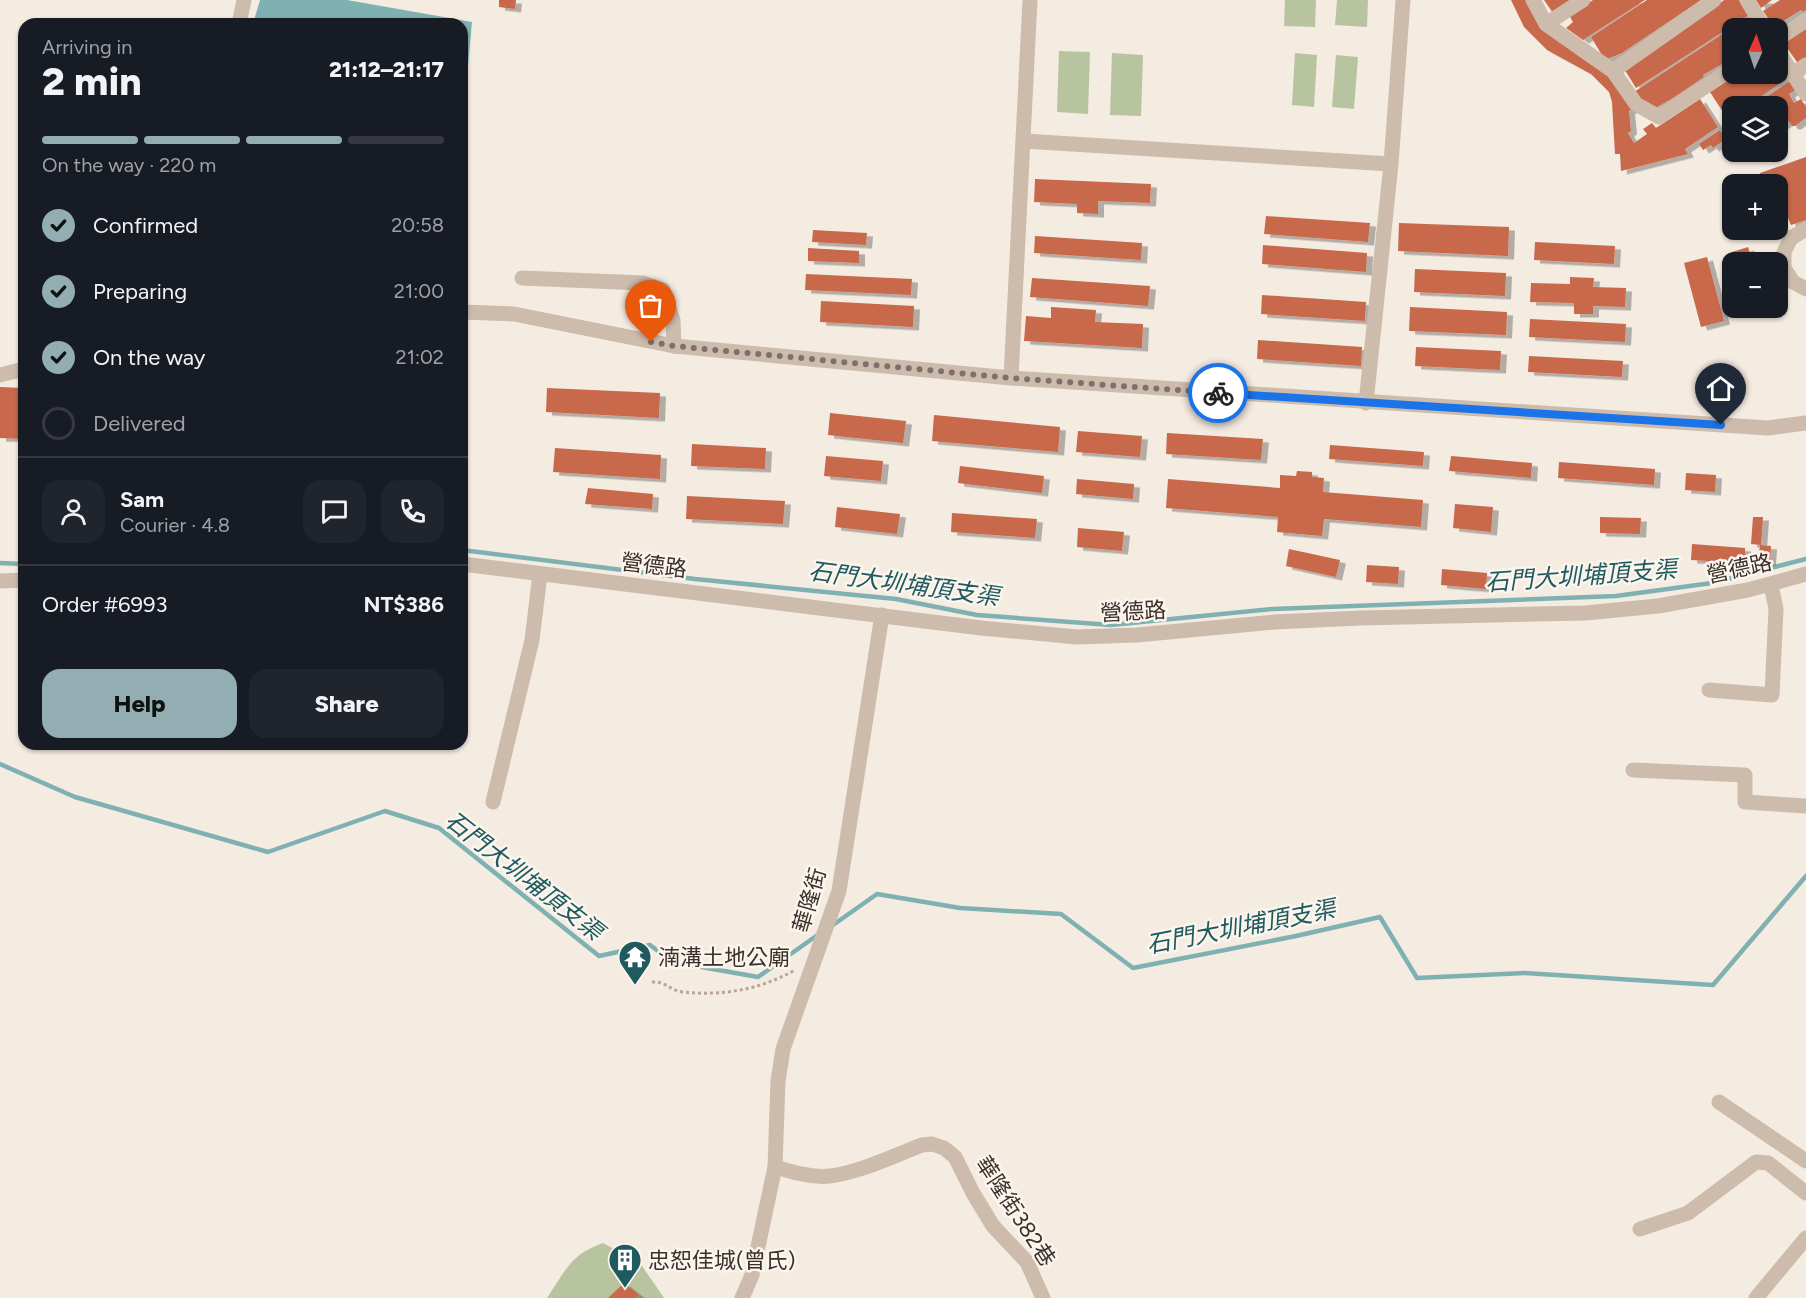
<!DOCTYPE html>
<meta charset="utf-8">
<style>
:root{--surface:#171b24;--page:#20242c;--text:#f1f3f6;--muted:#9ea1a6;--line:#363941;--accent:#92aeb2}
body{margin:0;font-family:Figtree,"Noto Sans TC",sans-serif;background:var(--page);color:var(--text);height:100vh;display:flex;flex-direction:column;font-size:22px;white-space:nowrap}
*{box-sizing:border-box;margin:0}
p{font-size:20px;color:var(--muted)}
.icon{flex:none;width:33px;height:33px;fill:none;stroke:currentColor;stroke-width:2;stroke-linecap:round;stroke-linejoin:round}
.map{position:relative;flex:1;overflow:hidden}
.drawer{position:absolute;left:18px;top:18px;width:450px;height:732px;display:flex;flex-direction:column;background:var(--surface);border-radius:18px;box-shadow:0 2px 4px #0004}
.drawer>*{flex:none}
.needle{width:39px;rotate:3deg}
.tools{position:absolute;left:1722px;top:18px;display:grid;gap:12px}
.tools a{display:grid;place-items:center;width:66px;height:66px;border-radius:12px;background:var(--surface);box-shadow:0 2px 4px #0004;font-size:30px}
.pin{position:absolute;display:grid;place-items:center;width:51px;height:51px;color:#fff;margin:-62px -26px;border-radius:50% 50% 50% 0;rotate:-45deg;box-shadow:0 0 6px #0007}
.pin .icon{rotate:45deg}
.courier{position:absolute;display:grid;place-items:center;width:60px;height:60px;margin:-30px;border:4px solid #1a73e8;border-radius:50%;background:#fff;color:#222;box-shadow:0 2px 8px #0007}
.headline em{font-style:normal;font-weight:800}
.headline div{display:flex;flex-direction:column-reverse}
.headline{display:flex;align-items:center;justify-content:space-between;height:102px;padding:0 24px}
h1{font-size:39px;font-weight:800;line-height:45px}
.bar{display:grid;grid-template-columns:repeat(4,1fr);gap:9px 6px;align-content:center;height:72px;padding:0 24px}
.bar i{height:8px;border-radius:4px;background:var(--line)}
.bar .current{background:var(--accent)}
.bar p{grid-column:span 4}
.line{display:flex;align-items:center;gap:15px;padding:0 24px;border-top:2px solid var(--line)}
.line div{flex:1}
.round{display:grid;place-items:center;flex:none;width:63px;height:63px;border-radius:18px;background:var(--page)}
ol{padding:0 24px;list-style:none}
li{display:flex;align-items:center;gap:18px;height:66px}
li p{margin-inline-start:auto}
li .icon{padding:6px;border-radius:50%;background:var(--accent);color:#111;stroke-width:4}
li:last-child{color:var(--muted)}
li i{width:33px;height:33px;border:3px solid var(--line);border-radius:50%}
.cta{display:flex;gap:12px;margin-top:auto;padding:12px 24px}
.cta a{flex:1;height:69px;border-radius:18px;background:var(--accent);color:#111;font-size:24px;font-weight:800;line-height:69px;text-align:center}
.cta a+a{background:var(--page);color:var(--text)}
.map>svg:first-child{display:block}
.green{fill:#b8c4a0}
.water{fill:#7fb0b2}
.lines{fill:none;stroke-linecap:round;stroke-linejoin:round}
.stream{stroke:#7fb0b2;stroke-width:4.5}
.building{fill:#c8694b;filter:url(#shadow)}
.path{stroke:#b9a596;stroke-width:3;stroke-dasharray:3 3;stroke-linecap:butt}
.minor{stroke:#cdbbac;stroke-width:15}
.done{stroke:#7c716b;stroke-width:6;stroke-dasharray:0 10.8}
.route{stroke:#1a73e8;stroke-width:8}
.labels{text-anchor:middle;stroke-width:5;stroke-linejoin:round;paint-order:stroke}
.street-label{font-size:22px;fill:#3b302b;stroke:#fbf5ee}
.poi-label{font-size:22px;fill:#3b302b;stroke:#fbf5ee;text-anchor:start}
.water-label{font-size:24px;font-style:italic;fill:#1f5a5e;stroke:#fbf5ee}
</style>
<div class="map">
<svg width="1806" height="1298" viewBox="0 0 1806 1298">
<defs>
<filter id="shadow"><feDropShadow dx="6" dy="3.5" stdDeviation="0" flood-color="#0004"/></filter>
</defs>
<rect width="100%" height="100%" fill="#f4ebe1"/>
<!-- green -->
<g class="green">
<path d="M1285,0H1316L1315,27L1284,26Z"/>
<path d="M1337,0H1368L1367,27L1335,25Z"/>
<path d="M1059,51L1090,52L1088,114L1057,112Z"/>
<path d="M1112,53L1143,55L1141,116L1110,115Z"/>
<path d="M1295,53L1317,55L1314,107L1292,105Z"/>
<path d="M1336,55L1358,57L1354,109L1332,107Z"/>
<path d="M603,1243L640,1263L664,1298H547C565,1271 571,1254 603,1243Z"/>
</g>
<!-- water -->
<path class="water" d="M260,0H347L472,22L462,130V24H253Z"/>
<g class="lines">
<!-- stream -->
<g class="stream">
<path d="M462,550L695,579L896,599L977,615L1111,625L1273,609L1616,596L1712,583L1806,559"/>
<path d="M0,563L24,564"/>
<path d="M0,764L75,797L268,852L385,811L439,828L599,956L650,945L673,962L758,977L819,934"/>
<path d="M833,925L877,894L960,908L1061,914L1133,968L1296,936L1380,917L1417,978L1525,973L1713,985L1806,876"/>
</g>
</g>
<!-- building -->
<g class="building">
<path d="M499,0H516L515,9L499,7Z"/>
<path d="M1511,0H1526L1610,73L1633,108L1629,111L1631,131L1628,133L1634,143L1647,134L1643,129L1652,123L1656,128L1700,99L1718,127L1685,149L1688,154L1621,171L1620,154H1615L1612,102L1609,92L1591,74L1547,50L1524,27Z"/>
<path d="M1544,0H1572L1553,13Z"/>
<path d="M1593,0H1645L1583,40L1566,28L1573,22L1569,15Z"/>
<path d="M1647,0H1701L1622,53L1605,60L1591,37Z"/>
<path d="M1724,0H1739L1749,15L1636,88L1623,67L1706,11L1707,14Z"/>
<path d="M1756,0H1772L1761,8Z"/>
<path d="M1780,0H1806V10L1803,12L1801,10L1774,27L1763,11Z"/>
<path d="M1750,16L1758,28H1732V49L1731,46L1724,50L1729,60L1703,75L1704,77L1673,98L1657,107L1642,102L1634,92Z"/>
<path d="M1806,29V60L1799,65L1783,42Z"/>
<path d="M1778,63L1788,78L1756,100L1760,106H1732V126L1710,92L1737,74H1778Z"/>
<path d="M1790,81L1795,90L1789,94L1794,103L1801,99L1806,107V118L1795,126H1792L1789,121L1780,127L1778,124V106H1766L1762,100Z"/>
<path d="M1720,130L1726,139L1713,148L1711,145L1703,150L1699,144Z"/>
<path d="M1806,157V220L1791,225L1786,213L1778,216V184H1743L1761,178L1760,173Z"/>
<path d="M1035,179L1151,184L1150,203L1098,201V214L1077,213V204L1034,202Z"/>
<path d="M1266,216L1370,223L1368,242L1264,234Z"/>
<path d="M1399,223L1509,227L1508,256L1398,251Z"/>
<path d="M813,230L867,233L866,245L812,242Z"/>
<path d="M1035,236L1142,243L1141,260L1034,253Z"/>
<path d="M1535,242L1615,246L1614,264L1534,260Z"/>
<path d="M1263,245L1367,253L1366,272L1262,264Z"/>
<path d="M1748,247L1753,262H1735L1732,252Z"/>
<path d="M808,248L859,251V263L808,261Z"/>
<path d="M1707,257L1724,321L1701,327L1684,263Z"/>
<path d="M1415,269L1506,273L1505,296L1414,292Z"/>
<path d="M806,274L912,279L911,295L805,290Z"/>
<path d="M1570,277L1594,278L1593,287L1626,288L1625,307L1593,306V314H1574V303L1530,302L1531,283L1570,284Z"/>
<path d="M1032,278L1150,286L1148,306L1030,297Z"/>
<path d="M1262,295L1366,302L1365,321L1261,314Z"/>
<path d="M821,301L914,306L913,327L820,322Z"/>
<path d="M1051,307L1096,310L1095,322L1143,324L1142,348L1024,341L1026,316L1051,318Z"/>
<path d="M1410,307L1507,312L1506,335L1409,331Z"/>
<path d="M1750,308H1768L1751,313Z"/>
<path d="M1530,319L1626,324L1625,342L1529,337Z"/>
<path d="M1258,340L1362,347L1361,366L1257,359Z"/>
<path d="M1416,347L1501,351L1500,370L1415,366Z"/>
<path d="M1529,356L1623,361L1622,377L1528,372Z"/>
<path d="M0,387L24,388V439L0,438Z"/>
<path d="M547,388L660,393L659,418L546,412Z"/>
<path d="M830,413L906,421L903,443L828,435Z"/>
<path d="M934,415L1060,427L1058,452L932,441Z"/>
<path d="M1078,431L1142,436L1140,457L1076,452Z"/>
<path d="M1167,433L1263,439L1261,460L1166,454Z"/>
<path d="M692,444L766,448L765,469L691,466Z"/>
<path d="M1330,445L1424,452L1423,466L1329,459Z"/>
<path d="M555,448L661,455L660,479L553,472Z"/>
<path d="M826,456L883,461L881,481L824,476Z"/>
<path d="M1451,456L1532,463L1531,478L1449,471Z"/>
<path d="M1559,462L1655,469L1654,485L1558,478Z"/>
<path d="M960,466L1044,476L1042,493L958,483Z"/>
<path d="M1297,471L1312,472V477L1324,478L1323,492L1423,500L1421,527L1324,519L1322,536L1277,532L1278,517L1166,508L1168,479L1280,488V475L1296,476Z"/>
<path d="M1686,473L1716,475L1715,492L1685,490Z"/>
<path d="M1077,479L1134,484L1133,499L1076,494Z"/>
<path d="M588,488L653,494L652,509L585,504Z"/>
<path d="M687,496L785,501L783,524L686,519Z"/>
<path d="M1455,504L1493,507L1491,532L1453,528Z"/>
<path d="M837,507L900,514L897,534L835,527Z"/>
<path d="M952,513L1037,519L1035,538L951,532Z"/>
<path d="M1600,517L1641,518L1640,534L1600,533Z"/>
<path d="M1753,517H1763L1761,545L1751,544Z"/>
<path d="M1078,528L1124,532L1122,551L1077,547Z"/>
<path d="M1692,544L1745,548V563L1691,560Z"/>
<path d="M1760,545L1771,546L1770,562L1758,561Z"/>
<path d="M1289,549L1340,560L1336,577L1286,566Z"/>
<path d="M1367,565L1399,567L1398,584L1366,582Z"/>
<path d="M1442,569L1487,573L1486,589L1441,585Z"/>
<path d="M624,1283L639,1295L635,1298H608Z"/>
</g>
<g class="lines">
<!-- path -->
<path class="path" d="M652,982C665,981 670,990 682,992C723,996 759,990 795,970"/>
<!-- minor -->
<g class="minor">
<path d="M1533,0L1546,24L1613,71L1636,104L1659,117L1732,69"/>
<path d="M1747,0L1764,28"/>
<path d="M239,24L244,0"/>
<path d="M1546,24L1583,0"/>
<path d="M1778,39L1806,20"/>
<path d="M1778,51L1806,94"/>
<path d="M1613,71L1714,0"/>
<path d="M1793,74L1806,65"/>
<path d="M1024,141L1391,164"/>
<path d="M1806,229L1791,238L1784,252V268L1793,282L1806,289"/>
<path d="M522,278L643,283L663,290L673,320L674,346"/>
<path d="M462,312L514,314L674,346L1011,378L1768,428L1806,423"/>
<path d="M0,375L24,369"/>
<path d="M1011,378L1030,0"/>
<path d="M1366,403L1391,164L1403,0"/>
<path d="M462,564L981,628L1077,637L1137,635L1274,622L1361,618L1585,613L1658,606L1748,590L1806,574"/>
<path d="M0,581L24,580"/>
<path d="M1709,690L1772,695L1776,609L1771,585"/>
<path d="M1633,770L1745,775V802L1806,806"/>
<path d="M493,802L532,640L540,574"/>
<path d="M1719,1102L1806,1161"/>
<path d="M775,1167C793,1172 811,1178 830,1176C861,1172 893,1156 922,1145L932,1144L944,1148L955,1157L973,1193L993,1226L1027,1262L1043,1298"/>
<path d="M1640,1229L1688,1213L1756,1162L1768,1163L1806,1193"/>
<path d="M742,1298L752,1275L775,1167L778,1081L783,1049L839,891L882,615"/>
<path d="M1756,1298L1806,1238"/>
</g>
</g>
<g class="lines">
<!-- done -->
<path class="done" d="M651,342L674,346L1011,378L1218,393"/>
<!-- route -->
<path class="route" d="M1218,393L1721,425"/>
</g>
<!-- icons -->
<defs>
<g id="temple-pin" transform="scale(1.725)"><path d="M0 17L-7.5 6A9.5 9.5 0 1 1 7.5 6Z" fill="#1f5a5e" stroke="#fbf5ee"/><path d="M0-6L5-2H3V0L6.5 2.5H4V6H1.5V3h-3V6H-4V2.5H-6.5L-3 0V-2H-5Z" fill="#fff"/></g>
<g id="building-pin" transform="scale(1.725)"><path d="M0 17L-7.5 6A9.5 9.5 0 1 1 7.5 6Z" fill="#1f5a5e" stroke="#fbf5ee"/><path d="M-4-6H4V6H1V3H-1V6H-4ZM-2.5-4.3h1.7v1.8h-1.7ZM.8-4.3h1.7v1.8H.8ZM-2.5-1h1.7V.8h-1.7ZM.8-1h1.7V.8H.8Z" fill="#fff"/></g>
</defs>
<g fill-rule="evenodd">
<use href="#temple-pin" x="635" y="957"/>
<use href="#building-pin" x="625" y="1260"/>
</g>
<g class="labels">
<!-- street labels -->
<g class="street-label">
<text transform="translate(654 565) rotate(7)" y="8">營德路</text>
<text transform="translate(1739 568) rotate(-12)" y="8">營德路</text>
<text transform="translate(1133 611) rotate(-3)" y="8">營德路</text>
<text transform="translate(809 900) rotate(-74)" y="8">華隆街</text>
<text transform="translate(1016 1211) rotate(57)" y="8">華隆街382巷</text>
</g>
<!-- poi labels -->
<g class="poi-label">
<text x="658" y="965">湳溝土地公廟</text>
<text x="648" y="1268">忠恕佳城(曾氏)</text>
</g>
<!-- water labels -->
<g class="water-label">
<text transform="translate(1581 576) rotate(-4)" y="8">石門大圳埔頂支渠</text>
<text transform="translate(904 584) rotate(8)" y="8">石門大圳埔頂支渠</text>
<text transform="translate(524 876) rotate(38)" y="8">石門大圳埔頂支渠</text>
<text transform="translate(1241 927) rotate(-11)" y="8">石門大圳埔頂支渠</text>
</g>
</g>
</svg>
<div class="tools">
<a><svg class="needle" viewBox="-14 -14 28 28"><path d="M0-13l5 13h-10z" fill="#e53935"/><path d="M0 13l5-13h-10z" fill="#9ea1a6"/></svg></a>
<a><svg class="icon" aria-label="layers" viewBox="0 0 24 24"><path d="M12 4l9 5-9 5-9-5zM3 14l9 5 9-5"/></svg></a>
<a>+</a>
<a>−</a>
</div>
<div class="pin" style="left:651px;top:342px;background:#ea580c"><svg class="icon" aria-label="bag" viewBox="0 0 24 24"><path d="M5 8h14l-1 12H6zM9 8a3 3 0 0 1 6 0"/></svg></div>
<div class="pin" style="left:1721px;top:425px;background:#1f2937"><svg class="icon" aria-label="home" viewBox="0 0 24 24"><path d="M3 11l9-7 9 7M6 9v11h12V9"/></svg></div>
<div class="courier" style="left:1218px;top:393px"><svg class="icon" aria-label="bike" viewBox="0 0 24 24"><circle cx="6" cy="16" r="4"/><circle cx="18" cy="16" r="4"/><path d="M6 16l4-8h5l3 8M10 8l3 8H6M13 5h3"/></svg></div>
<section class="drawer">
<div class="headline"><div><h1>2 min</h1><p>Arriving in</p></div><em>21:12–21:17</em></div>
<div class="bar"><i class="current"></i><i class="current"></i><i class="current"></i><i></i><p>On the way · 220 m</p></div>
<ol>
<li><svg class="icon" aria-label="check" viewBox="0 0 24 24"><path d="M5 12l5 5 9-10"/></svg>Confirmed<p>20:58</p></li>
<li><svg class="icon" aria-label="check" viewBox="0 0 24 24"><path d="M5 12l5 5 9-10"/></svg>Preparing<p>21:00</p></li>
<li><svg class="icon" aria-label="check" viewBox="0 0 24 24"><path d="M5 12l5 5 9-10"/></svg>On the way<p>21:02</p></li>
<li><i></i>Delivered</li>
</ol>
<div class="line" style="height:108px"><a class="round"><svg class="icon" aria-label="person" viewBox="0 0 24 24"><circle cx="12" cy="8" r="4"/><path d="M4 21q1-7 8-7t8 7"/></svg></a><div><b>Sam</b><p>Courier · 4.8</p></div><a class="round"><svg class="icon" aria-label="chat" viewBox="0 0 24 24"><path d="M4 5h16v11H9l-5 4z"/></svg></a><a class="round"><svg class="icon" aria-label="phone" viewBox="0 0 24 24"><path d="M5 4h4l2 5-3 2q2 4 5 5l2-3 5 2v4C11 20 4 13 5 4z"/></svg></a></div>
<div class="line" style="height:78px"><div>Order #6993</div><b>NT$386</b></div>
<div class="cta"><a>Help</a><a>Share</a></div>
</section>
</div>
